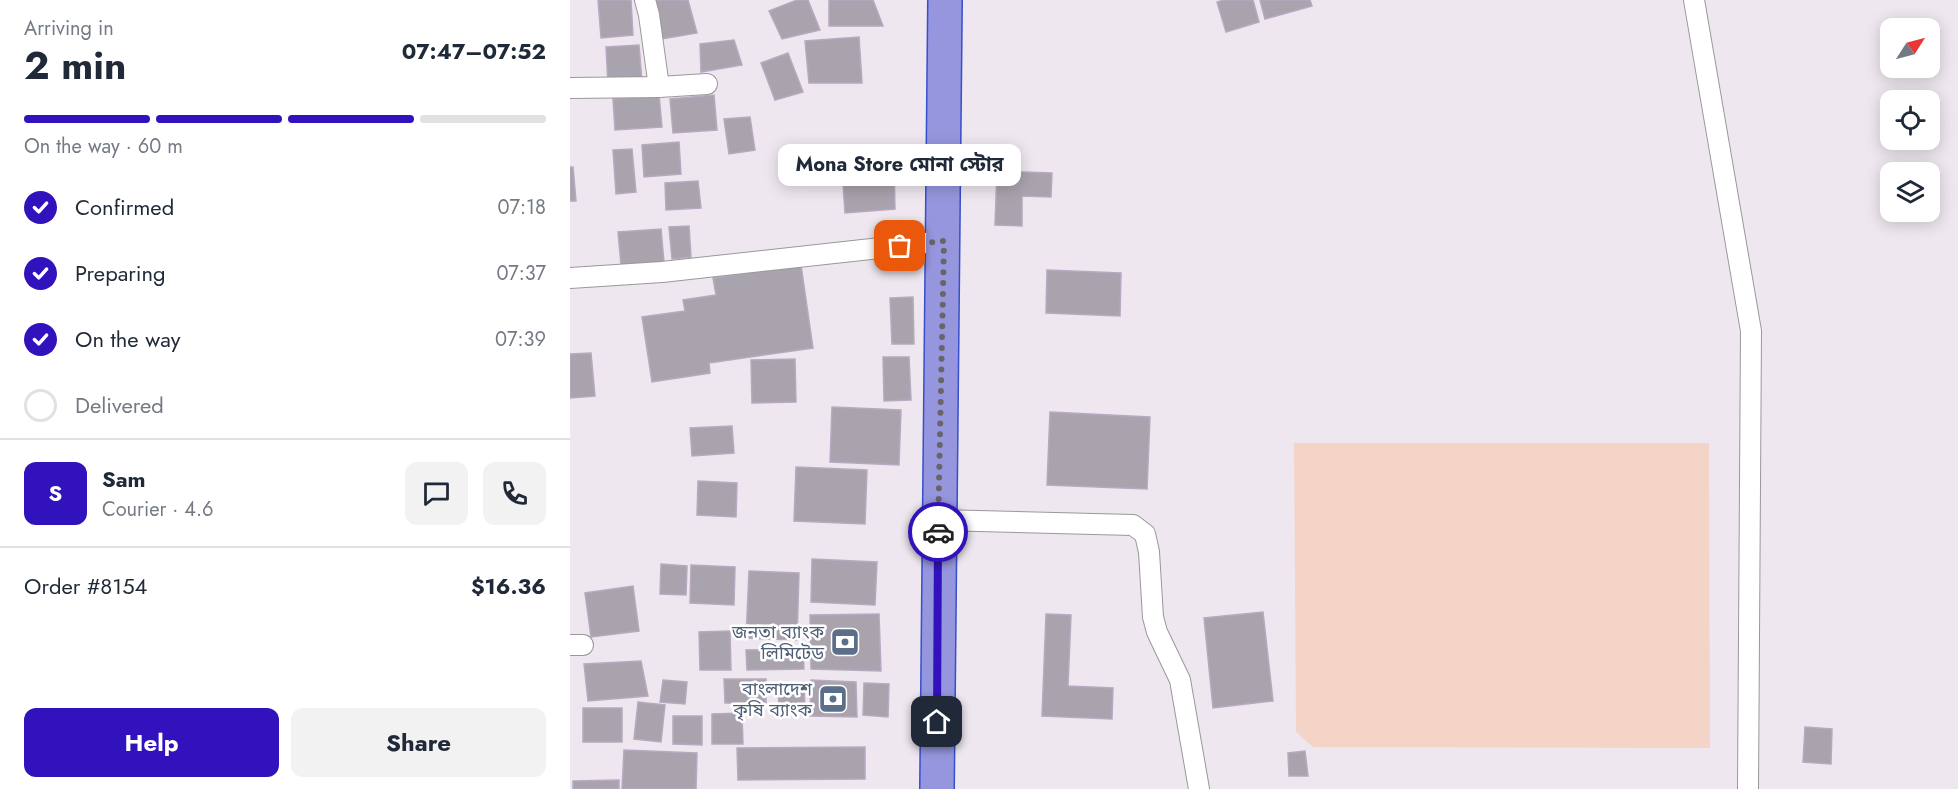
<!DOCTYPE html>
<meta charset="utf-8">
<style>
:root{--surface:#fff;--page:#f2f2f3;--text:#1f2937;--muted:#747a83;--line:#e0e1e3;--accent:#3112bd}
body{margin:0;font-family:Jost,"Noto Sans Bengali",sans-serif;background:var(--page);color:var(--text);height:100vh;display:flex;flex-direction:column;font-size:22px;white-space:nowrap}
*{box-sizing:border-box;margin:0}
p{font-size:20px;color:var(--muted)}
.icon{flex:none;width:33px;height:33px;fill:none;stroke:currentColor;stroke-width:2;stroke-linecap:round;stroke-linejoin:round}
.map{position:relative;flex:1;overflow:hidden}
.drawer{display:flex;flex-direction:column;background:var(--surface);width:570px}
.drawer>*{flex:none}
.needle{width:39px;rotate:54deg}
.buttons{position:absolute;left:1310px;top:18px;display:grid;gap:12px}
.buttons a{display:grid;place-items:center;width:60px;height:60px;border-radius:12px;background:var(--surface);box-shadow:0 3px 15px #0003;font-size:30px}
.pin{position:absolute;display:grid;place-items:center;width:51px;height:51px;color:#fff;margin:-26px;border-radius:12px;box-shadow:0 3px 9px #0006}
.courier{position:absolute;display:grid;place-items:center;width:60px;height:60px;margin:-30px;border:4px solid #3112bd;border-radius:50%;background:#fff;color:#222;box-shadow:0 2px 8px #0007}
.bubble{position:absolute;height:42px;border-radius:12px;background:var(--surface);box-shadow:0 3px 15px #0003;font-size:20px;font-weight:700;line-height:42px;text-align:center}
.headline em{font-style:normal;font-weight:700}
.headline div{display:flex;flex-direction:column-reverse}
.headline{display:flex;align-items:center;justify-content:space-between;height:102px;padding:0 24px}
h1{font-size:39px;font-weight:700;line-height:45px}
.bar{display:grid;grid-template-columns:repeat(4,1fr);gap:9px 6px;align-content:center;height:72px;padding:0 24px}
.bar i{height:8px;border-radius:4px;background:var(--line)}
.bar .on{background:var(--accent)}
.bar p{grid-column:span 4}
.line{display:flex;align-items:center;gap:15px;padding:0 24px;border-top:2px solid var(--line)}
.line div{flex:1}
.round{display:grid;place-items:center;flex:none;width:63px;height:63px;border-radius:12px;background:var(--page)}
ol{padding:0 24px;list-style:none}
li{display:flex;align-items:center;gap:18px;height:66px}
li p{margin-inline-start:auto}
li .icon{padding:6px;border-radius:50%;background:var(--accent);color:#fff;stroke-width:4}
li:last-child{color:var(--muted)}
li i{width:33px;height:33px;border:3px solid var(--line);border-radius:50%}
.button{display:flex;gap:12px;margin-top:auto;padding:12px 24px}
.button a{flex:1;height:69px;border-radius:12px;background:var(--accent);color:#fff;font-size:24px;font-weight:700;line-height:69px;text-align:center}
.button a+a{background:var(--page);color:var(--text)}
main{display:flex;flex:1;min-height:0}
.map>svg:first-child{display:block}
.park{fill:#f5d4c8}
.building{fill:#a9a3ad;stroke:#b7aac0;stroke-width:1.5}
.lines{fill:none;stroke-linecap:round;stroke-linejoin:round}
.street-casing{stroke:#999;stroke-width:22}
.highway-casing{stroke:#364fcb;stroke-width:36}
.street{stroke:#fff;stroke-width:20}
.highway{stroke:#9696df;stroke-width:33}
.done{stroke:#676568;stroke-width:6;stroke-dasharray:0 10.8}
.route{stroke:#3112bd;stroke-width:8}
.labels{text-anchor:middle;stroke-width:5;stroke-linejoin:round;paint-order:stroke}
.service-label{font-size:18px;fill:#4e5e75;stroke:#fff;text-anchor:end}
</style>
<main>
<section class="drawer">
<div class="headline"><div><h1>2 min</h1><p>Arriving in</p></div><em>07:47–07:52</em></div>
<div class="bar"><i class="on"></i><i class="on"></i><i class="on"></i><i></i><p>On the way · 60 m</p></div>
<ol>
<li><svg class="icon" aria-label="check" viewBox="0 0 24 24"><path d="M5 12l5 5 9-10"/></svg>Confirmed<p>07:18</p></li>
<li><svg class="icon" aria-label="check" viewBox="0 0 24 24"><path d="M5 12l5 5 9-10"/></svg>Preparing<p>07:37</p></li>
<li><svg class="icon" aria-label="check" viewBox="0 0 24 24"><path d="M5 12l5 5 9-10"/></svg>On the way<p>07:39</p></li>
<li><i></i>Delivered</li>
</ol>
<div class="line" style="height:108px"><b class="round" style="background:var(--accent);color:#fff">S</b><div><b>Sam</b><p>Courier · 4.6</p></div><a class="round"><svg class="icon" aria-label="chat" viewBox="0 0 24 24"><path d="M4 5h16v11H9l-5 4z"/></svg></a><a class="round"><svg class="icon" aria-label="phone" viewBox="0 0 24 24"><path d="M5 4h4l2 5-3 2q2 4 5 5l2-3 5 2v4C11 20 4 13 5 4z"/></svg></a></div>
<div class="line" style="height:78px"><div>Order #8154</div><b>$16.36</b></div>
<div class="button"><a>Help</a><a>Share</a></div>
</section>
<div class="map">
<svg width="1388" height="789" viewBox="0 0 1388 789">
<rect width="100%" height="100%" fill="#eee7ef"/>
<!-- park -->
<path class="park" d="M724,443H1139L1140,748L743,747L726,732Z"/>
<!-- building -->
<g class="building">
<path d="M28,0H61L63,35L31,38Z"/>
<path d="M84,0H118L127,33L92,39Z"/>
<path d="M227,0H238L250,30L212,39L199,11Z"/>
<path d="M259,0H303L313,26H259Z"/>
<path d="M654,0H683L689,22L656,32L647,2Z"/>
<path d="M690,0H740L742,6L695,19Z"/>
<path d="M289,37L292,83H239L235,41Z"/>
<path d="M164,40L172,65L131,72L130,44Z"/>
<path d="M69,45L72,82L38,85L36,47Z"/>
<path d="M218,53L233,92L205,100L191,63Z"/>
<path d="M89,95L92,127L45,130L43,99Z"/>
<path d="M144,95L147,130L103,133L100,99Z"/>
<path d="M180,117L185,150L159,154L154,119Z"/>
<path d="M109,142L111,174L74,177L72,145Z"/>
<path d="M62,149L66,192L46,194L43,150Z"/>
<path d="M324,164L325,209L275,213L272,169Z"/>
<path d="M0,167H3L6,201H0Z"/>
<path d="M427,171L482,173L481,197L452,196V226L425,225Z"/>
<path d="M128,181L131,208L96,210L95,183Z"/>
<path d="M119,226L121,257L102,259L99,227Z"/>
<path d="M91,229L94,262L51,265L48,232Z"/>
<path d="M231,265L243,348L139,363L140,373L82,382L72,317L115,311L113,300L146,295L143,278Z"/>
<path d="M477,270L551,273L550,316L476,313Z"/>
<path d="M343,297L344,344H322L320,298Z"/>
<path d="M21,353L25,396L0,398V354Z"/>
<path d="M313,357H339L341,400L314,401Z"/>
<path d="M225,359L226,402L182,403L181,360Z"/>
<path d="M262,407L331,410L329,465L260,462Z"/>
<path d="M480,412L580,417L577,489L477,485Z"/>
<path d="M162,426L164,453L122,456L120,428Z"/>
<path d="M226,467L297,470L295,524L224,521Z"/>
<path d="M128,481L167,483L166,517L127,515Z"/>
<path d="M242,559L307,562L305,605L241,602Z"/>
<path d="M91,564L117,566L116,595L90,594Z"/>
<path d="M121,565L165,567L164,605L120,603Z"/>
<path d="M179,571L229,573L227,640L176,638Z"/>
<path d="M63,586L69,631L21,637L15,593Z"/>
<path d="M693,612L703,701L643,708L634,618Z"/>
<path d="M309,614L311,671L241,669L240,615Z"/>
<path d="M476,614L501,615L498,686L543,688L542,719L472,716Z"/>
<path d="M160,631L161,670H130L129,632Z"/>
<path d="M233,649L234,669L177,670L176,650Z"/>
<path d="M71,661L78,696L18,701L14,664Z"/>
<path d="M154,679H196V703H155Z"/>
<path d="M93,680L117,682L115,704L90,702Z"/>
<path d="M241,680L286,682L287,717L240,716Z"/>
<path d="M208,683H234L235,710L209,711Z"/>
<path d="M294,683L319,684L318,717L293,715Z"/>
<path d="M68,702L95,705L91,742L64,739Z"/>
<rect x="13" y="708" width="39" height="34"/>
<path d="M172,713L173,744H142V714Z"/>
<path d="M103,716H132V745L103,744Z"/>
<path d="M1235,727L1262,729L1261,764L1233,762Z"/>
<path d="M295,747V779L168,780L167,748Z"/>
<path d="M54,750L127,753L126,789H52Z"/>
<path d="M735,751L738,776H719L718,753Z"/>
<path d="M49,780V789H3V781Z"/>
</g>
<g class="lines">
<!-- street casing -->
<g class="street-casing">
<g id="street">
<path d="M75,0L79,15L89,87"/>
<path d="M1124,0L1181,331L1178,789"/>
<path d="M0,88L89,87L137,84"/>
<path d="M0,278L92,272L374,241"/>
<path d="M368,520L563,525L575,534L579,552L583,617L587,632L610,680L629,789"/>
<path d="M0,645H13"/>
</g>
</g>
<!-- highway casing -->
<g class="highway-casing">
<path id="highway" d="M367,789C368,526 374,263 375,0"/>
</g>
<!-- street -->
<use href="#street" class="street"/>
<!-- highway -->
<use href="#highway" class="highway"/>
</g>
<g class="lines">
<!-- done -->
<path class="done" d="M330,246L374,241L368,532"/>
<!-- route -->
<path class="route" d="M367,722L368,532"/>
</g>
<!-- icons -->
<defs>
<g id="bank-square" transform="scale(1.5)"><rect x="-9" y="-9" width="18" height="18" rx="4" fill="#5c6f8a" stroke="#fff"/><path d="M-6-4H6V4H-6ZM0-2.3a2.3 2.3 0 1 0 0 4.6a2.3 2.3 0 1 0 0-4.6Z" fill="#fff"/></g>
</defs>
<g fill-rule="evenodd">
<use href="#bank-square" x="275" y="642"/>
<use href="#bank-square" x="263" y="699"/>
</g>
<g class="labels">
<!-- service labels -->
<g class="service-label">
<text x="254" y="638">জনতা ব্যাংক<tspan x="254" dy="21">লিমিটেড</tspan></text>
<text x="242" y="695">বাংলাদেশ<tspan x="242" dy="21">কৃষি ব্যাংক</tspan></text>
</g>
</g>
</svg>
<div class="buttons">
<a><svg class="needle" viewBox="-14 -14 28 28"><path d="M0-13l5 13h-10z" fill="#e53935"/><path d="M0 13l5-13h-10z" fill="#747a83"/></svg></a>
<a><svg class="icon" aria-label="locate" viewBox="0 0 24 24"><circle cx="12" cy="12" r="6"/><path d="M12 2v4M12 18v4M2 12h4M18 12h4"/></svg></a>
<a><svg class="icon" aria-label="layers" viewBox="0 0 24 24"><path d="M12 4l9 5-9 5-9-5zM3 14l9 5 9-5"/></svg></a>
</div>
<div class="pin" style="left:330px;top:246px;background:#ea580c"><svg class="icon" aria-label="bag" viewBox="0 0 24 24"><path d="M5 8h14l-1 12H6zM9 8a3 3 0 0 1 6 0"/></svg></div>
<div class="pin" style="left:367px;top:722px;background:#1f2937"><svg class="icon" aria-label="home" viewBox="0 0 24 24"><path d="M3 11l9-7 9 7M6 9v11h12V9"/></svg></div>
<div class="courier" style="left:368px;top:532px"><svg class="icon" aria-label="car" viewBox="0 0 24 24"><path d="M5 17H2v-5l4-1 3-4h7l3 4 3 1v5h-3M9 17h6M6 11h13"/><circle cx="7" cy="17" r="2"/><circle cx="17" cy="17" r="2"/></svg></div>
<div class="bubble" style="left:208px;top:144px;width:243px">Mona Store মোনা স্টোর</div>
</div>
</main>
